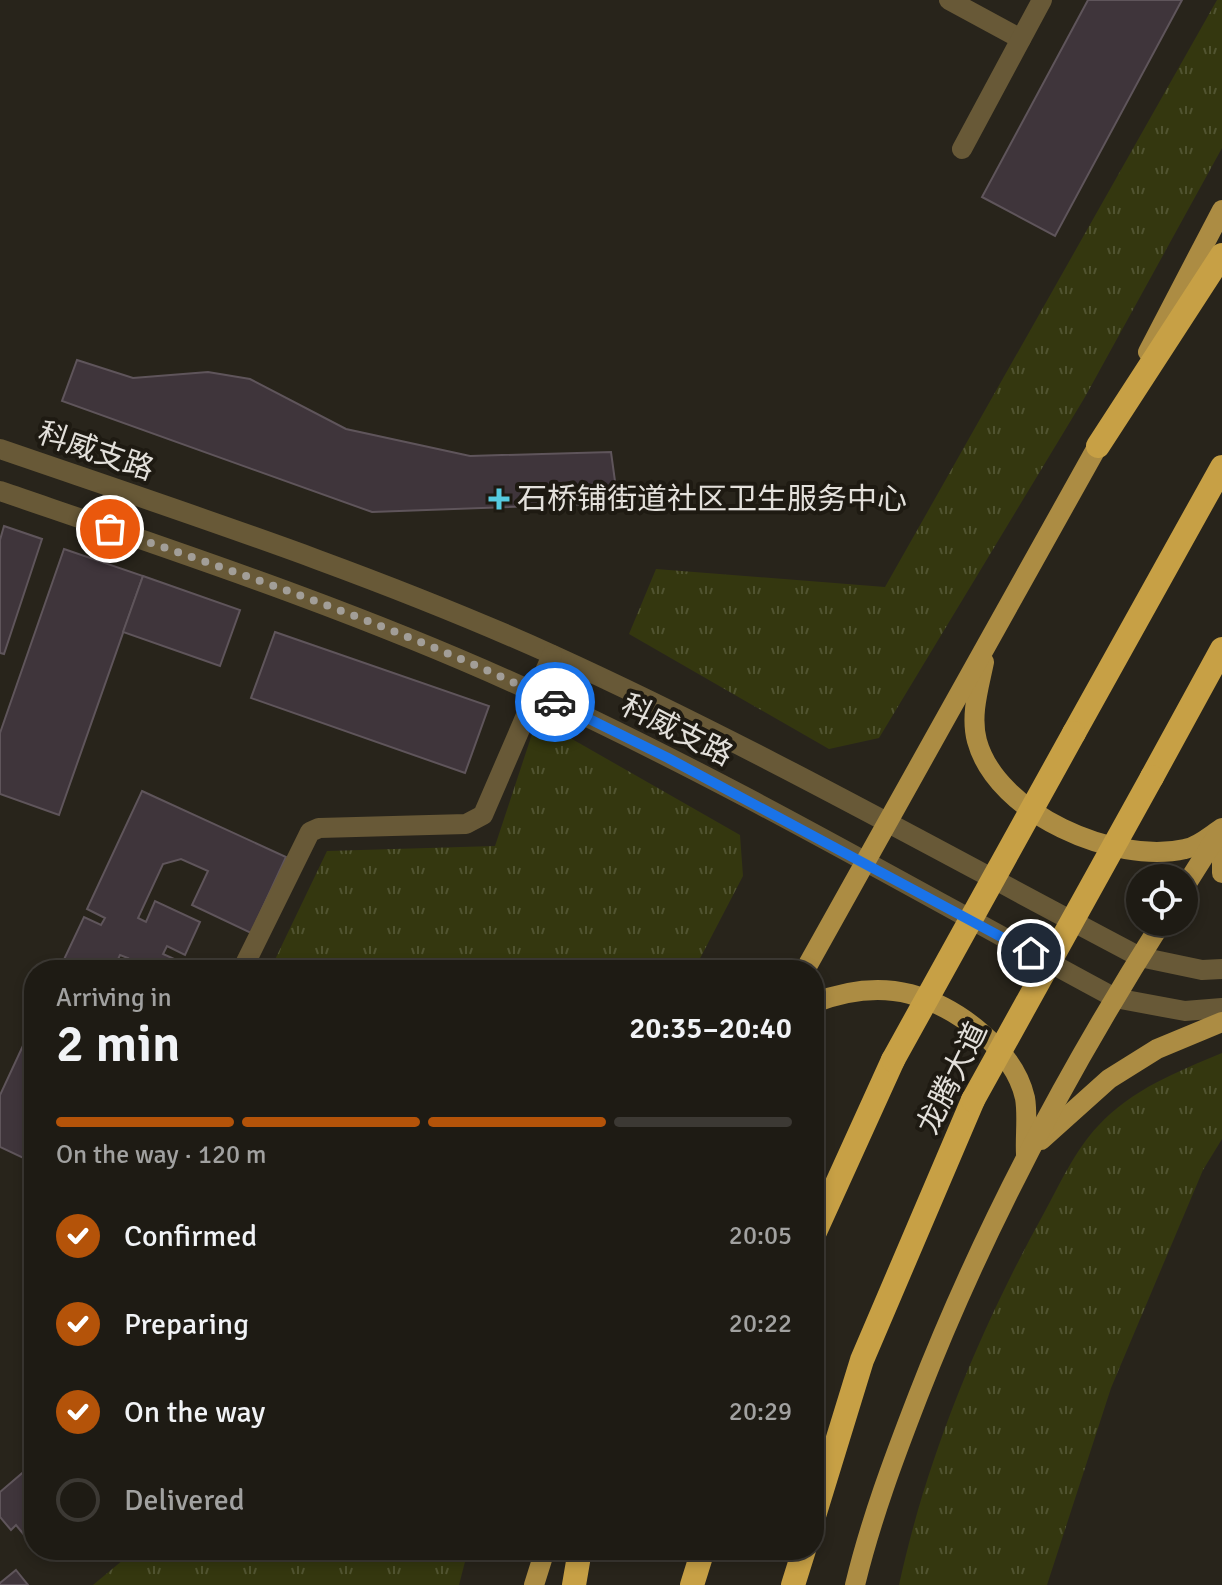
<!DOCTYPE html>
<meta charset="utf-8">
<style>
:root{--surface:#1e1b14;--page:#26241d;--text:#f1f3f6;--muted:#a1a1a0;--line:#3c3934;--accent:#b45309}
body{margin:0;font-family:Signika,"Noto Sans SC",sans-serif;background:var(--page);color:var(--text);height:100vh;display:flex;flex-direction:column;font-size:30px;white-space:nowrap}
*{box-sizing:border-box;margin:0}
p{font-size:26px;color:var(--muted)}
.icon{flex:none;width:44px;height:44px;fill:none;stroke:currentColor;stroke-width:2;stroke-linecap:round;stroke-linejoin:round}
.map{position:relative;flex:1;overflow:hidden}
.drawer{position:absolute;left:24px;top:960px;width:800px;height:600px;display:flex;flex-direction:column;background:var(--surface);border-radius:32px;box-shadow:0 4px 12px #0003,0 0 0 2px var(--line)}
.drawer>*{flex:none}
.buttons{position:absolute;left:1126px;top:864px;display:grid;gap:16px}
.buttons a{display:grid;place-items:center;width:72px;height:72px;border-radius:50%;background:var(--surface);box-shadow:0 4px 12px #0003,0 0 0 2px var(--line);font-size:40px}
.pin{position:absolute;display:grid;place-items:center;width:68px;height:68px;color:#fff;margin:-34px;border:4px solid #fff;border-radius:50%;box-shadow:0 2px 8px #0007}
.courier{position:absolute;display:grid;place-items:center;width:80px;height:80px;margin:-40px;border:6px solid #1a73e8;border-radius:50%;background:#fff;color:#222;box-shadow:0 2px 10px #0007}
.head em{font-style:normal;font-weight:600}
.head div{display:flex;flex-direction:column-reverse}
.head{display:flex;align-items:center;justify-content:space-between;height:136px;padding:0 32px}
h1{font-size:52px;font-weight:600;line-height:60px}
.bar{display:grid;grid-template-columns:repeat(4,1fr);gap:12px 8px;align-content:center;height:96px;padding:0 32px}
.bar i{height:10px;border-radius:6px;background:var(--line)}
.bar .current{background:var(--accent)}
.bar p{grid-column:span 4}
ol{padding:0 32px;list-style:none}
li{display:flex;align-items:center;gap:24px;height:88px}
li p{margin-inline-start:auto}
li .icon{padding:8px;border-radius:50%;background:var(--accent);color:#fff;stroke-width:4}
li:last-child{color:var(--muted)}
li i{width:44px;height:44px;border:4px solid var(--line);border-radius:50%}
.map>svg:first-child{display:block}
.grass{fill:url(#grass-tufts)}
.building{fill:#3f353b;stroke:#5f555b;stroke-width:2}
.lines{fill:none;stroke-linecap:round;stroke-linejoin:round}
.minor{stroke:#685937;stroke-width:20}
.major{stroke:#ac8c43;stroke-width:20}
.highway{stroke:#c7a045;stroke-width:24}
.highway-bridge{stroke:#c7a045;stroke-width:24}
.done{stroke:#a29e98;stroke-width:8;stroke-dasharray:0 14.4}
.route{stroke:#1a73e8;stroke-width:10}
.poi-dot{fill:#55cadf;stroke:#1e1a12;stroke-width:3}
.labels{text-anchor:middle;stroke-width:8;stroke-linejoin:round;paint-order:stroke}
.street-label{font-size:30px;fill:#e3e0db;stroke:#1e1a12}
.poi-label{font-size:30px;fill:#e3e0db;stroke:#1e1a12;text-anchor:start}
</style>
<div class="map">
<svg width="1222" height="1585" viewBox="0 0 1222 1585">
<defs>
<pattern id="grass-tufts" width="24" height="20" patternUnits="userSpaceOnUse" patternTransform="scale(2)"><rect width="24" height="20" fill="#34370f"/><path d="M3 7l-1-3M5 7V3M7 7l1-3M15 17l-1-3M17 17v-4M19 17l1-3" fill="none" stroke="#515431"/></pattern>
</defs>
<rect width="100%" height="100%" fill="#28241b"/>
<!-- grass -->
<g class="grass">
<path d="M1217,0H1222V148L1085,397L879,738L829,749L629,634L656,569L885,587Z"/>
<path d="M537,719L740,835L743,876L694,970H270L327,851L495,846Z"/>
<path d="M1222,1053V1139L1203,1170L1111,1388L1047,1585H899C927,1456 980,1329 1044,1213C1060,1184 1075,1150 1098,1126C1132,1089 1177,1072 1222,1053Z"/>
<path d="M135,1550H468L459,1585H93Z"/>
</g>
<!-- building -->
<g class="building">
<path d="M1088,0H1182L1055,236L982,197Z"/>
<path d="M77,360L133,378L208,372L250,379L346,429L470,456L611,452L618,503L372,512L62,401Z"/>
<path d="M4,526L42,539L4,654L0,653V540Z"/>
<path d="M64,549L143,576L59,815L0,794V733Z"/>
<path d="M143,576L240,610L220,666L123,632Z"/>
<path d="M275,632L489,706L465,773L251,698Z"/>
<path d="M142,791L286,857L251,933L192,905L208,871L181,859L163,864L138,918L146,922L155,901L200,922L185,955L167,946L163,954L181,962L178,970H123L128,958L120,955L113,970H59L84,917L101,925L105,918L87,909Z"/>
<path d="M34,1022V1163L0,1147V1095Z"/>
<path d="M34,1463V1547L16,1525L11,1530L0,1517V1492Z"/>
<path d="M16,1570L28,1585H0V1583Z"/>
</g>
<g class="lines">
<!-- minor -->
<g class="minor">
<path d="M949,0L1021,39"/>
<path d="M962,149L1042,0"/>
<path d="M0,449C186,513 374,574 553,655C753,746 946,855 1140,957L1202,970L1222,969"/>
<path d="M0,491C181,553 363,613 536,693C734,784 923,895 1115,998L1185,1011L1222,1008"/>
<path d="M242,970L310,832L319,828L466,824L483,815L552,655"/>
</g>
<!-- major -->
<g class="major">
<path d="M1148,352L1222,210"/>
<path d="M984,662C979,687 970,715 977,741C997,814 1115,865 1185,849C1198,847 1211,835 1222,828"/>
<path d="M1222,833V873"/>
<path d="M1184,888L1218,834"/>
<path d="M805,970L1105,433"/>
<path d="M814,1003C845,991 878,986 910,994C957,1007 1014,1049 1025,1098C1028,1115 1025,1136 1026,1154"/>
<path d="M1041,1140L1109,1079L1157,1049L1222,1022"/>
<path d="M534,1585L545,1550"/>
<path d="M855,1585C871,1519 894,1458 918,1396C983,1229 1066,1073 1162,922"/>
</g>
<!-- highway -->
<g class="highway">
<path d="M1098,446L1222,255"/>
<path d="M1074,733L1222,467"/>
<path d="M1152,777L1222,649"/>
<path d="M814,1234L893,1060"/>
<path d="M814,1516L862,1360L973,1100"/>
<path d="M574,1585L580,1550"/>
<path d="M692,1585L703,1550"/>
<path d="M793,1585L804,1550"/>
</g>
<!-- highway-bridge -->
<g class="highway-bridge">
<path d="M893,1060L1074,733"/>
<path d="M973,1100L1152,777"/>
</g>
</g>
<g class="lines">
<!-- done -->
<path class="done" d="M110,529C260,580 411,632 555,702"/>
<!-- route -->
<path class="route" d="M555,702L668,758L1031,953"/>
</g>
<!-- markers -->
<path class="poi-dot" d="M495 487h8v8h8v8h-8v8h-8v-8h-8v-8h8z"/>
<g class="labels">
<!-- street labels -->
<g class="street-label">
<text transform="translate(96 451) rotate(19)" y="10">科威支路</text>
<text transform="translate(677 730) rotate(27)" y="10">科威支路</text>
<text transform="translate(952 1078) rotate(-64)" y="10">龙腾大道</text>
</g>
<!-- poi labels -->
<g class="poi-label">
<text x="517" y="509">石桥铺街道社区卫生服务中心</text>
</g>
</g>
</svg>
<div class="buttons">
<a><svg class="icon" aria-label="locate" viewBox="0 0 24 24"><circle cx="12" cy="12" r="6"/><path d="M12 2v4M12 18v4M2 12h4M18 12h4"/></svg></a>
</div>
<div class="pin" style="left:110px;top:529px;background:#ea580c"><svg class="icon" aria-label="bag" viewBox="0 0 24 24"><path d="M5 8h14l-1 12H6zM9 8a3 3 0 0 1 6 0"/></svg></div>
<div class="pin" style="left:1031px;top:953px;background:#1f2937"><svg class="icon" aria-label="home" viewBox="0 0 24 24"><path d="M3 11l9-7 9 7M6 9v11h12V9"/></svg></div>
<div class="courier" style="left:555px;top:702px"><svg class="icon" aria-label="car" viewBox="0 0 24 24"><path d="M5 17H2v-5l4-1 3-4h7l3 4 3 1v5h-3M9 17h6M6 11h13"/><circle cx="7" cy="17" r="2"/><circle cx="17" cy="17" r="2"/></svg></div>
<section class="drawer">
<div class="head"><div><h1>2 min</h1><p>Arriving in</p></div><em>20:35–20:40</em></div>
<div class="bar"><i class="current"></i><i class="current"></i><i class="current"></i><i></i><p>On the way · 120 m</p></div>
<ol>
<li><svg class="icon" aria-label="check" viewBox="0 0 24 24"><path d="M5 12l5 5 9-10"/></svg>Confirmed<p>20:05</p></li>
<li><svg class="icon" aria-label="check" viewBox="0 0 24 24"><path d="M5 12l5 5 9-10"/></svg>Preparing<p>20:22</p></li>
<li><svg class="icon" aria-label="check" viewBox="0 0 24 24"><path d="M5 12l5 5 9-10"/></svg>On the way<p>20:29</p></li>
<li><i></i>Delivered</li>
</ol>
</section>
</div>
